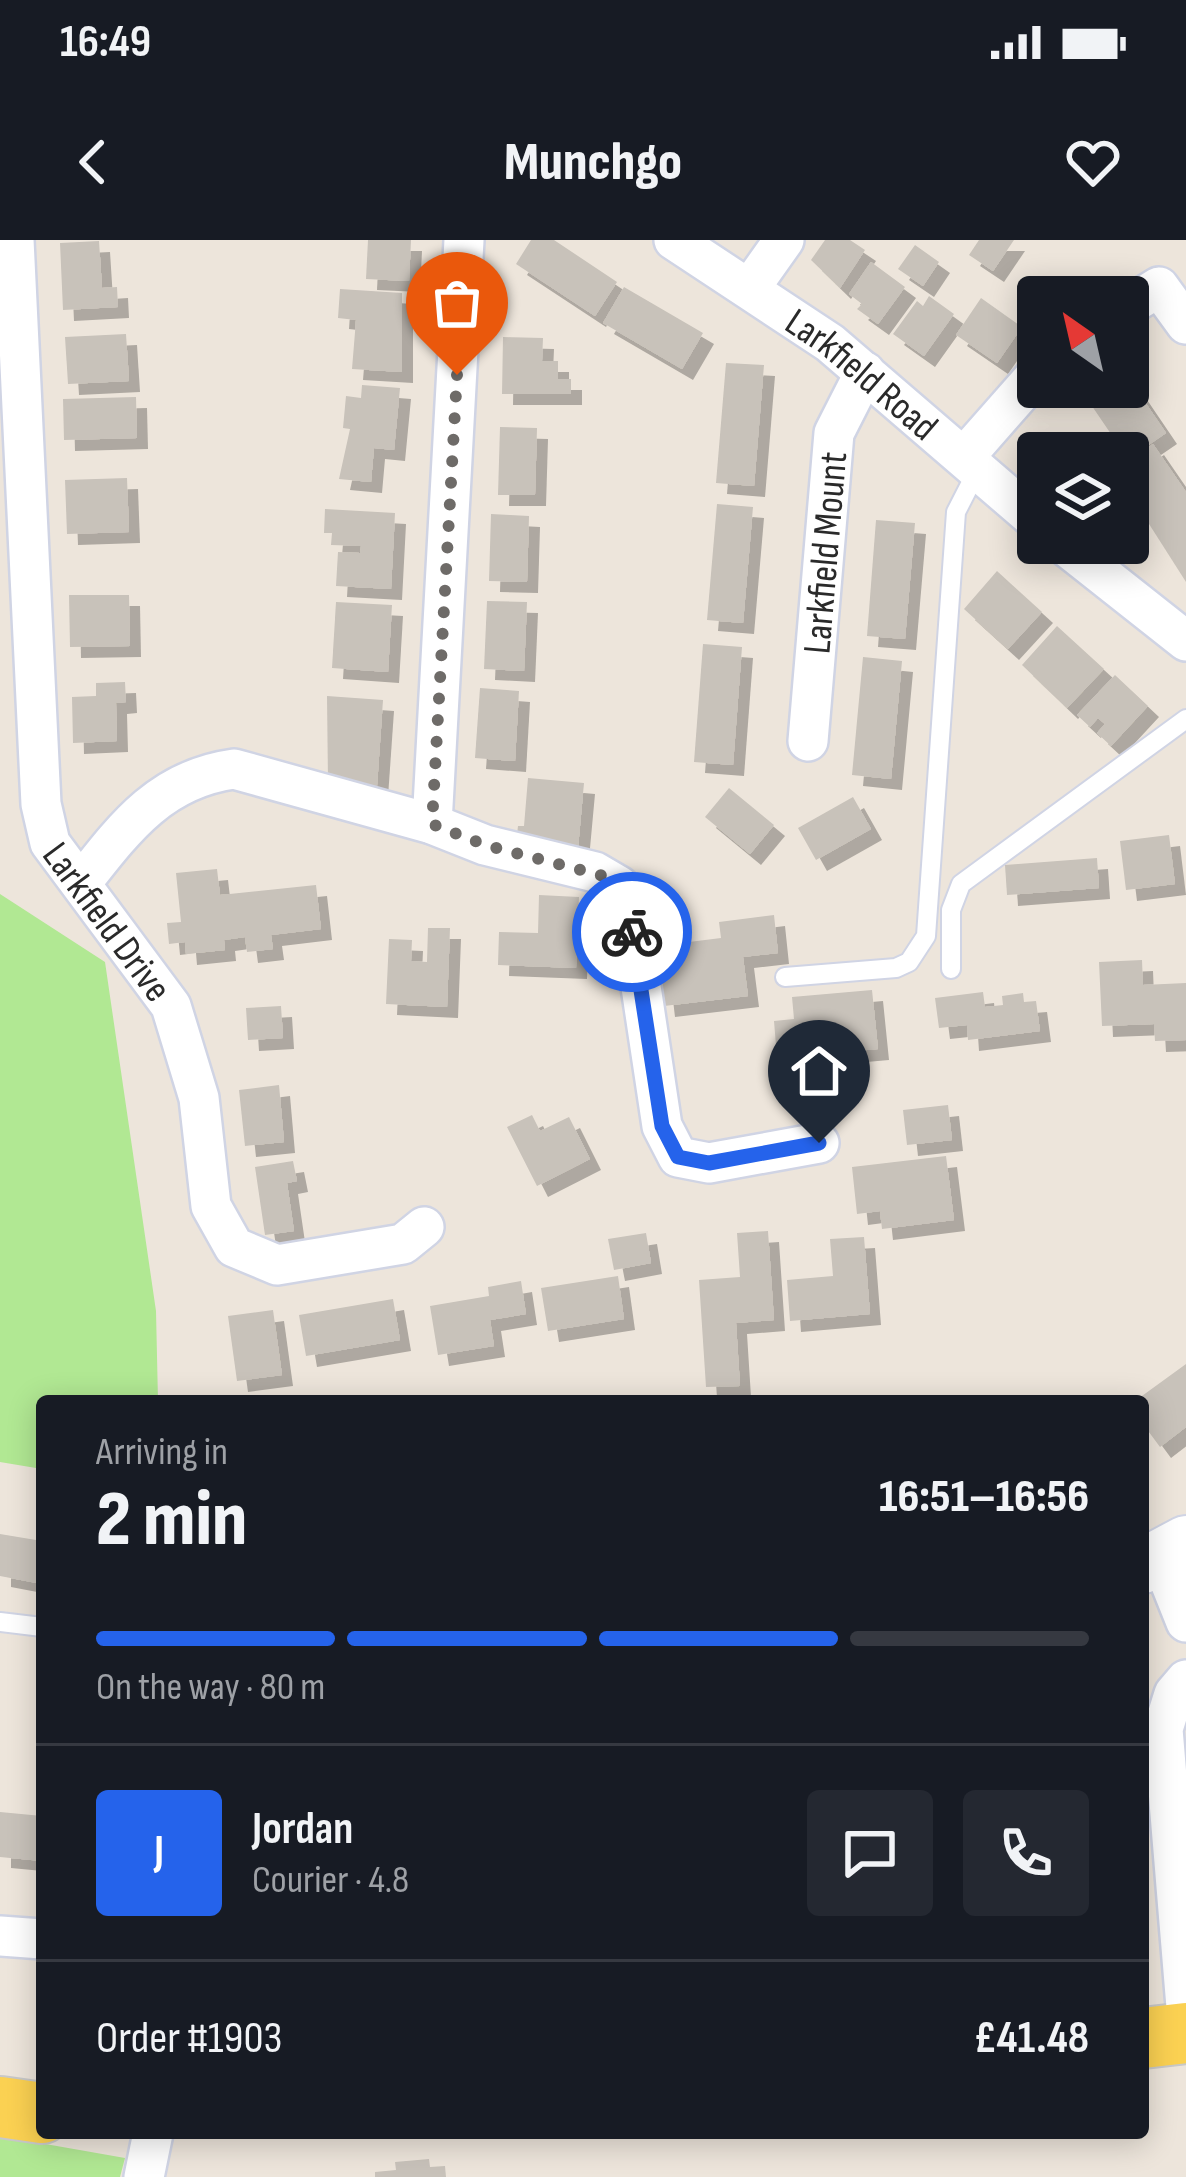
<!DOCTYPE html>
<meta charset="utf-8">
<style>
:root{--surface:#171b24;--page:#242831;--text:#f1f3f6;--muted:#9ea1a6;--line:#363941;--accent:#2563eb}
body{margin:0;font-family:"Sofia Sans Condensed",sans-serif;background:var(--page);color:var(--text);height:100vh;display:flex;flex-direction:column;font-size:45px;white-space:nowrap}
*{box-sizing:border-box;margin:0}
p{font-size:39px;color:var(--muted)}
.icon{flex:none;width:66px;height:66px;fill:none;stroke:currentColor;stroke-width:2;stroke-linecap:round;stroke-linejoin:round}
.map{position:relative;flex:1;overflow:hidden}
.side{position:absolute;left:36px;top:1155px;width:1113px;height:744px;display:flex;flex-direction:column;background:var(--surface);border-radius:12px;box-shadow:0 6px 30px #0003}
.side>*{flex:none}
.needle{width:78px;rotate:326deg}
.buttons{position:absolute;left:1017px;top:36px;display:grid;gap:24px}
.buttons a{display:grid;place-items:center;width:132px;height:132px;border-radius:12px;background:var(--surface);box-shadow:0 6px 30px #0003;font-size:60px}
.pin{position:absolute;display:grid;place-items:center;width:102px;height:102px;color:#fff;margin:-123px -51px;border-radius:50% 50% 50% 0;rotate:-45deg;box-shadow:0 0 12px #0007}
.pin .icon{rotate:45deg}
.courier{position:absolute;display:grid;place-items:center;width:120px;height:120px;margin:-60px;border:9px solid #2563eb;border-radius:50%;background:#fff;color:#222;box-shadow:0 3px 15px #0007}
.overview em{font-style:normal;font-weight:800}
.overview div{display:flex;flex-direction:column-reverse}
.overview{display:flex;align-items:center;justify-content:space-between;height:204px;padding:0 60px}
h1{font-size:78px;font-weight:800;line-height:90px}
.bar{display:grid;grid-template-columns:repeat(4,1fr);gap:18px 12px;align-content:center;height:144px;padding:0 60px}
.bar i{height:15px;border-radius:9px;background:var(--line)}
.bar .current{background:var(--accent)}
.bar p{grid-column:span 4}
.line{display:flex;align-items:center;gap:30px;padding:0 60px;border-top:3px solid var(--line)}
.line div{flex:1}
.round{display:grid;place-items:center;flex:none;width:126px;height:126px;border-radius:12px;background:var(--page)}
.status{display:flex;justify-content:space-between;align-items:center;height:84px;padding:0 60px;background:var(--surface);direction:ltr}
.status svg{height:33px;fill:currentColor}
header{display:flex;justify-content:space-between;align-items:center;height:156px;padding:0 60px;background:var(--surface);font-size:54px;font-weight:800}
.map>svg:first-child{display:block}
.green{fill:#b1e893}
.building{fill:#c8c2ba;filter:url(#shadow)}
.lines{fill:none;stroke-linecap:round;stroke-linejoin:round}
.lane-casing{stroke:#d0d4e4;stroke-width:22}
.street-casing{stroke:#d0d4e4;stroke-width:44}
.secondary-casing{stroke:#d0d4e4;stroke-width:58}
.primary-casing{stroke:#c8c8c8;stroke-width:64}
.lane{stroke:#fff;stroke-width:18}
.street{stroke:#fff;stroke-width:39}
.secondary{stroke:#fff;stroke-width:54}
.primary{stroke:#fbd152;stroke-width:60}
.done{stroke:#6e6b68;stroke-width:12;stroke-dasharray:0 21.6}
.route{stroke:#2563eb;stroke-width:15}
.labels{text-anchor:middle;stroke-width:10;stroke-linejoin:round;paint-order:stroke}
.street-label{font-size:39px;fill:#2a2a2a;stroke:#fff}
</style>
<div class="status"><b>16:49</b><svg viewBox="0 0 49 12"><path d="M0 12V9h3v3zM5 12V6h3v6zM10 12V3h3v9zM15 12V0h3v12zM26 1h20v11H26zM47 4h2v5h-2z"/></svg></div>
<header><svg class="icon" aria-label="back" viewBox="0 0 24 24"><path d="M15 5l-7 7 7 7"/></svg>Munchgo<svg class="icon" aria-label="heart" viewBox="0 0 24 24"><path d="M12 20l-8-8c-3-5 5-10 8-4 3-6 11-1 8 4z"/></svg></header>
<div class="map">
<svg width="1186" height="1937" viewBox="0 0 1186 1937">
<defs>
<filter id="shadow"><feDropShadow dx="11" dy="11" stdDeviation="0" flood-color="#0004"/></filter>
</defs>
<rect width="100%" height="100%" fill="#ede5db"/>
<!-- green -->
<g class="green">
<path d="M0,654L105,722L156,1071L158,1161H42V1229L0,1222Z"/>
<path d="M0,1896L125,1918L120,1937H0Z"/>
</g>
<!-- building -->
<g class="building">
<path d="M368,0H411L409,41L366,39Z"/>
<path d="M531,0H554L617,42L595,76L516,24Z"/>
<path d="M825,0H850L865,10L840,48L811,20Z"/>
<path d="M979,0H1014L993,31L969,15Z"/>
<path d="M99,1L102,48L117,47L118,67L63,70L60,3Z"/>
<path d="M915,5L939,22L923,46L898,29Z"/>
<path d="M871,22L905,47L878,84L857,69L862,64L849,54Z"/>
<path d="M1060,41L1081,57H1048Z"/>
<path d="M624,47L703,93L682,129L603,83Z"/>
<path d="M340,49L402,53V132L352,129L356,80L338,78Z"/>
<path d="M929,56L954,74L924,116L893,94L917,61L923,66Z"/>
<path d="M981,58L1022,87L997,123L956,95Z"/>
<path d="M126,94L129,141L68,144L65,97Z"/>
<path d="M503,97L543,98L542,121H558V139H571V154H502Z"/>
<path d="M726,123L764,125L754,246L716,243Z"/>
<path d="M1128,137L1166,193L1128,219L1079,147H1128Z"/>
<path d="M362,145L400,148L394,210L374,208L371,242L339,239L350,189L343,188L346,156L361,158Z"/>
<path d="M136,157L137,198L64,200L63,159Z"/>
<path d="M500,187L537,188L535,255H498Z"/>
<path d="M1153,204L1186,252V342L1128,251V222Z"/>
<path d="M127,238L129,292L67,294L65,240Z"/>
<path d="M717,264L753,267L743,383L707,380Z"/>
<path d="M325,269L395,273L391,349L336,346L338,312L360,313L361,306L331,305L332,293H324Z"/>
<path d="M491,274L529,276L527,342L489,341Z"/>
<path d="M876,280L915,283L905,399L867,396Z"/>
<path d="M997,331L1042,372L1008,409L964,369Z"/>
<path d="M69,355H129L130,406L70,407Z"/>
<path d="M487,361L527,362L524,431L484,429Z"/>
<path d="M336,362L392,365L388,432L332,428Z"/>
<path d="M1057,386L1104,429L1067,468L1022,425Z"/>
<path d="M703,404L742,407L733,525L694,522Z"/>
<path d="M863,417L902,421L891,539L852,535Z"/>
<path d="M1115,435L1148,466L1111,506L1097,493L1105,484L1098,478L1090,487L1077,475Z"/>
<path d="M125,442L126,462L116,463L117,501L73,503L72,457L96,456V443Z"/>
<path d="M480,448L519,451L515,521L475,518Z"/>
<path d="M327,456L383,460L377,546L328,543Z"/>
<path d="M528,538L584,543L578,608L516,603L518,586H524Z"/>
<path d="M729,548L774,585L750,614L705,577Z"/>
<path d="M853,557L871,589L816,620L798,588Z"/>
<path d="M1169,595L1175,644L1126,650L1120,601Z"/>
<path d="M1097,618L1099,648L1007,655L1005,625Z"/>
<path d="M217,629L220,655L316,645L321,689L271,695L273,709L247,712L245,697L224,700L225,710L186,714L185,702L169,704L167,683L181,682L176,633Z"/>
<path d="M539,655L579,657L576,728L498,725L499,692L538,693Z"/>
<path d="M774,675L778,713L743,717L748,756L664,766L657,706L721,698L719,682Z"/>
<path d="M428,688H450L447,767L386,764L389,699L412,700L411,721L427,722Z"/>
<path d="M1142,720L1143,745L1186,743V800L1155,801L1154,784L1102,786L1099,722Z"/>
<path d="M872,750L878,809L777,818L774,781L794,779L792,757Z"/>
<path d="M983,752L985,767L1003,765L1002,756L1023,753L1024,762L1036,761L1040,791L968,800L967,785L939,788L935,758Z"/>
<path d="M281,766L283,798L248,800L246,768Z"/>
<path d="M279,845L284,902L245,906L239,850Z"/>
<path d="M948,865L952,900L907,905L903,870Z"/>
<path d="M532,875L540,891L569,877L590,919L537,946L507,887Z"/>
<path d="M946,916L954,980L882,989L880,971L857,974L852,927Z"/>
<path d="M293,921L297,941L287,943L294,991L265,995L255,927Z"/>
<path d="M768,991L774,1080L736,1083L740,1146L706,1147L699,1040L740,1037L737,993Z"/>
<path d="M646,993L651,1023L614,1030L608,999Z"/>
<path d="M864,997L870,1074L790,1081L787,1040L833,1036L830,999Z"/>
<path d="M618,1036L624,1079L548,1091L541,1048Z"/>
<path d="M521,1041L526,1074L490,1080L494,1106L438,1115L430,1066L489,1056L488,1047Z"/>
<path d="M393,1059L400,1100L306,1116L299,1075Z"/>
<path d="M273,1070L282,1135L237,1141L228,1076Z"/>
<path d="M1186,1124V1187L1160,1207L1143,1184V1161H1135Z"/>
<path d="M0,1294L42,1301V1344L0,1336Z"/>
<path d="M0,1572L42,1576V1621L0,1617Z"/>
<path d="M429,1919L430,1927L445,1926L446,1937H375V1932L396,1930L395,1922Z"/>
</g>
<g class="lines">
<!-- lane casing -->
<g class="lane-casing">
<g id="lane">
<path d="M951,729V670L961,644L1186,479"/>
<path d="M785,737L896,728L909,722L926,696L956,272L978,229"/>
<path d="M0,1382L42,1387"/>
</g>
</g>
<!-- street casing -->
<g class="street-casing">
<g id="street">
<path id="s1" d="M14,0L41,564L50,603L171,766L199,858L211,966L234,1007L277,1025L403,1004L424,987"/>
<path id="s2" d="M674,0L830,103L1038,282"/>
<path d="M750,48L784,0"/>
<path d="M1128,66L1159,47L1186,84"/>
<path d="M965,216L1038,133"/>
<path d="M1062,303L1186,401"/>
<path id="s3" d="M808,501L834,193L865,132"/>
<path d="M432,584L464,0"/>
<path d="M82,642C125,587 161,539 234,529L432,584L485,605L595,632L619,646L630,674L662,886L678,917L709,923L819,903"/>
<path d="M1160,1317L1186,1382"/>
<path d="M1186,1440L1174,1454L1163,1489L1186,1767"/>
<path d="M0,1696L42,1699"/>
<path d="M144,1937L153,1893"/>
</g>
</g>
<!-- secondary casing -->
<g class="secondary-casing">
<path id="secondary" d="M1143,1326L1186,1303"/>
</g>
<!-- primary casing -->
<g class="primary-casing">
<g id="primary">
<path d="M1143,1798L1186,1793"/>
<path d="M0,1867L42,1873"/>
</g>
</g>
<!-- lane -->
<use href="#lane" class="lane"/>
<!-- street -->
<use href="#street" class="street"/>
<!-- secondary -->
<use href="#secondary" class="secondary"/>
<!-- primary -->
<use href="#primary" class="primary"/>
</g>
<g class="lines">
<!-- done -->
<path class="done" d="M457,135L432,584L485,605L608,637L625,658L632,692"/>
<!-- route -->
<path class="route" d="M632,692L662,886L678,917L709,923L819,903"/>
</g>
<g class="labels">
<!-- street labels -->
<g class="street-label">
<text dy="14" stroke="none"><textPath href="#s2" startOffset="231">Larkfield Road</textPath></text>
<text dy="14" stroke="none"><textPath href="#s3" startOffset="189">Larkfield Mount</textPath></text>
<text dy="14" stroke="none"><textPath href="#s1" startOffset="702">Larkfield Drive</textPath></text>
</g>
</g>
</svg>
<div class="buttons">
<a><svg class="needle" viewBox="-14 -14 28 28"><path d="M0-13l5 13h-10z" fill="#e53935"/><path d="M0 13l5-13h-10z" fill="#9ea1a6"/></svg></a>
<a><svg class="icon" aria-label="layers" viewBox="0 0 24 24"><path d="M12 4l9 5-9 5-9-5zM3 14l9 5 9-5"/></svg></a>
</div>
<div class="pin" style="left:457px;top:135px;background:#ea580c"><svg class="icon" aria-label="bag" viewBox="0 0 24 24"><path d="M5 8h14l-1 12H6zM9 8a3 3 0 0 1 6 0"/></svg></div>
<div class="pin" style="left:819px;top:903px;background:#1f2937"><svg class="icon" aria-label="home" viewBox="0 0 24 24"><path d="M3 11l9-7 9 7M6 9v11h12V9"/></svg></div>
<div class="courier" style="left:632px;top:692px"><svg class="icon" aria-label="bike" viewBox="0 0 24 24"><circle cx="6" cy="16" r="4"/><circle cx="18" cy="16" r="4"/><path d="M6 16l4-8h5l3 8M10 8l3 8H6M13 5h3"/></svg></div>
<section class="side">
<div class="overview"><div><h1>2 min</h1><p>Arriving in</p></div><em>16:51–16:56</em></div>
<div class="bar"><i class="current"></i><i class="current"></i><i class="current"></i><i></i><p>On the way · 80 m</p></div>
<div class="line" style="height:216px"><b class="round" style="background:var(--accent);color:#fff">J</b><div><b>Jordan</b><p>Courier · 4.8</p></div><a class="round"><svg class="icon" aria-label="chat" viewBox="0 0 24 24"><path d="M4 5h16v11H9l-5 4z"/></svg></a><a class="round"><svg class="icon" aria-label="phone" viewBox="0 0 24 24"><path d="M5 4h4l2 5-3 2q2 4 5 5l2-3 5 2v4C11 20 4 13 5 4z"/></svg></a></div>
<div class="line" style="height:156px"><div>Order #1903</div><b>£41.48</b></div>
</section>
</div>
